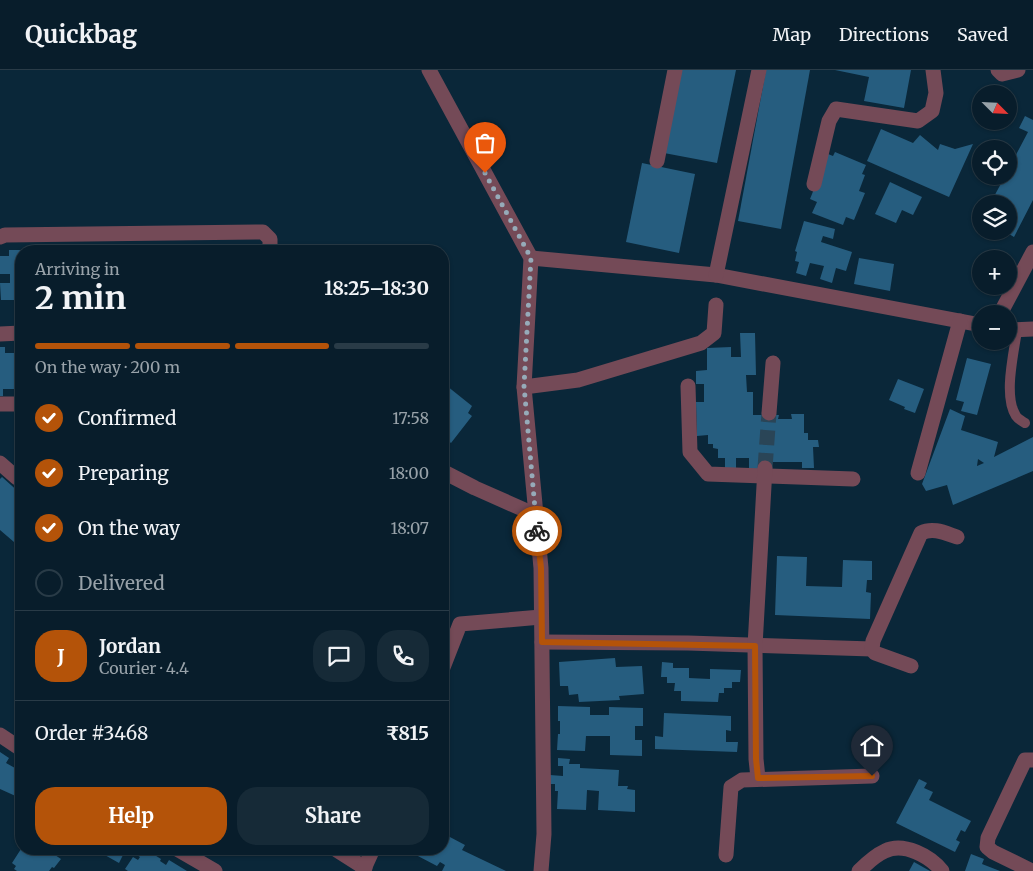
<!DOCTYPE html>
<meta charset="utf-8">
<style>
:root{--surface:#081d2b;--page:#162a37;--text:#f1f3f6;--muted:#98a2a9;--line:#293b47;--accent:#b45309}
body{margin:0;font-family:Merriweather,serif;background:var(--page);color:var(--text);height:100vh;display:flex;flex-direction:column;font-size:19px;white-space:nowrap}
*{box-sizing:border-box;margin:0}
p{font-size:16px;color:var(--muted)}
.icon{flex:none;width:28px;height:28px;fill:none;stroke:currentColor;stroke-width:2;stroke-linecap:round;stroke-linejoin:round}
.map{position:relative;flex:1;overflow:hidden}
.sheet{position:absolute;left:15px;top:175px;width:434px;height:610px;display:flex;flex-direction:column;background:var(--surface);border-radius:20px;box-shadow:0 1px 4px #0004,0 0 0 1px var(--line)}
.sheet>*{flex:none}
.needle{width:32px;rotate:114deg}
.controls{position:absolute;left:972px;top:15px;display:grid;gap:10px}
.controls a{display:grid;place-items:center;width:45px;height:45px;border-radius:50%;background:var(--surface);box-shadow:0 1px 4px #0004,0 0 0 1px var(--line);font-size:25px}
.pin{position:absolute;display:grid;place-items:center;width:42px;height:42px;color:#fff;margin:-51px -21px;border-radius:50% 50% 50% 0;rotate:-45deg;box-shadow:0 0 5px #0007}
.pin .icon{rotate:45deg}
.courier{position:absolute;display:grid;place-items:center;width:50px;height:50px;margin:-25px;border:4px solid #b45309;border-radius:50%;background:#fff;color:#222;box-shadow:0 1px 6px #0007}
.head em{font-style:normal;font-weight:700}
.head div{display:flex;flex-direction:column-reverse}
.head{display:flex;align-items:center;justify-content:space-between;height:85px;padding:0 20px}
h1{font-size:32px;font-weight:700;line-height:38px}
.bar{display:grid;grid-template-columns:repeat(4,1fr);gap:8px 5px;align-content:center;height:60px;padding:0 20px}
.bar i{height:6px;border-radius:4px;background:var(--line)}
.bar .selected{background:var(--accent)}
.bar p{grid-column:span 4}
.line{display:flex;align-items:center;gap:12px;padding:0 20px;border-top:1px solid var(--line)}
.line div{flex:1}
.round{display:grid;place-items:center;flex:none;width:52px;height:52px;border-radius:20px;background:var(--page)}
ol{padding:0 20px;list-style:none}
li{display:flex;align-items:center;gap:15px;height:55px}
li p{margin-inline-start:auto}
li .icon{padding:5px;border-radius:50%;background:var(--accent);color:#fff;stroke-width:4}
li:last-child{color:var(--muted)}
li i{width:28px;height:28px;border:2px solid var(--line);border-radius:50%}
.cta{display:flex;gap:10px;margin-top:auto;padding:10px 20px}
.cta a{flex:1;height:58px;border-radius:20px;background:var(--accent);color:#fff;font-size:20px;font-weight:700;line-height:58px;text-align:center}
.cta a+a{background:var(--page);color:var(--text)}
header{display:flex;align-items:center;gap:30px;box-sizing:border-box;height:70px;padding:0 25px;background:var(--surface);border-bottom:1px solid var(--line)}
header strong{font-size:24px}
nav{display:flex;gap:28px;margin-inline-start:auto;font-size:18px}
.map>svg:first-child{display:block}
.building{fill:#265d7f;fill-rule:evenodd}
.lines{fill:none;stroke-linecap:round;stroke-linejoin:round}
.street-tunnel{stroke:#2a4557;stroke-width:15;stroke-dasharray:15 8;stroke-linecap:butt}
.lane{stroke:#744a57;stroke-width:10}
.street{stroke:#744a57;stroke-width:15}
.done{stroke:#96abb9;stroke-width:5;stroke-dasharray:0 9}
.route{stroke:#b45309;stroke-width:6}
</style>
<header>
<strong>Quickbag</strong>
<nav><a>Map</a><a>Directions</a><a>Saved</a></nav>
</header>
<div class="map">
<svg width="1033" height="801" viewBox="0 0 1033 801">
<rect width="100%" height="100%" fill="#0a2739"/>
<!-- building -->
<g class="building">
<path d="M681,0H736L717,93L664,83Z"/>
<path d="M766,0H810L781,159L738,151Z"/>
<path d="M835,0H911L904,38L864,31L869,7Z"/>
<path d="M1025,46L1033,50V130L1014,167L1004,161H1009V134H990L1005,106H1009V98L1028,62L1019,58Z"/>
<path d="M881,59L913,73L920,65L938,80L940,74L955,79L973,74L949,127L867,91Z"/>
<path d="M835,82L866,95L862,104L865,105L859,121L865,123L854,150L846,147L843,155L812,143L817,132L810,129L828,84L833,86Z"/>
<path d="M642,93L695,104L679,183L626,172Z"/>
<path d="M890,112L922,127L913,145L902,140L896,153L875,144Z"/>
<path d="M982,131L987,134H981V147L975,144Z"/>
<path d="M804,151L835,159L833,169L823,166L821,172L852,182L846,201L836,198L832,213L820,209L824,196L810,193L806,206L796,203L799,192L795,191L797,182L795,181Z"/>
<path d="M89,178V181H44V180Z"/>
<path d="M211,179V181H181V180Z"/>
<path d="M9,180H21V230H1L0,213H10V204H0V186H9Z"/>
<path d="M859,188L894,194L890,221L854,214Z"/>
<path d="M740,263H755L756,305H746L747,322H753V345H779L778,349H792L791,344H804V363H808V370H818L819,377H813L814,398H802V392H760V399H749V388H736V399H725V388H718V379L713,378V374H708V365L697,366L696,332H704V314H696V301L707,300V278L731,277V287H741Z"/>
<path d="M0,277H5V283H21V326H14V319H3V326H0Z"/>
<path d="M967,288L991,294L977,345L961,341L964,332L956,330Z"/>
<path d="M898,309L924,319L915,343L904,339L905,337L889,330Z"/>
<path d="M442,312L472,336L468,343L472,346L451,373L446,369L442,373Z"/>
<path d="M950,339L965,346L961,360L998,372L994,387L1033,367V401L953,435L947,415L926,421L922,414ZM978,389L984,393L977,396Z"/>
<path d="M2,407L21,424V453L18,457L21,460V463L14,472L0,460V409Z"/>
<path d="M777,486L807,487L806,516L842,517L843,490L872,491V510H867L866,522L871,523L870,549L775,545Z"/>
<path d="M615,588L616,597L642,596L644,624L619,626L620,630L579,632L578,624L569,625L568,616H560L559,592Z"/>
<path d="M662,592L673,593V598H689V608L710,609V599L741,600L740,612H732V618H724V623H719L718,632L681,631V621H674L675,613H667V607H661Z"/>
<path d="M558,636L590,637V645H609V637L643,638V656H635V670H642V686L610,685V666H586L585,681L557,680L558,664H560V651H558Z"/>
<path d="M664,643L731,646V661L726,660V672H738L737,682L655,679V666L663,667Z"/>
<path d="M0,682L9,688L6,693L15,698L18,694L21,696V726L20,728L0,719Z"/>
<path d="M558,688L570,689L569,694H580V698L619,700L618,716H628L627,719L635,720V742L598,740L599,721L587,720L586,740L557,739L558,721H555V714H550V705L563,706V696H558Z"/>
<path d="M919,709L927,713L924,718L933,722L929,730L971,751L965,762L961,760L956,770L960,772L955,782L896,753Z"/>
<path d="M448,766L465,775L462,780L506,801H442L445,795L440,792L437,796L416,785L419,780L416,779H442V771L445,772Z"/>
<path d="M21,779H46L61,789L54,798L52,797L49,801H17L14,799L16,796L12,793Z"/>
<path d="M94,779H121L125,781L119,793Z"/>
<path d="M137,779H151L155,781L153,784L161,789L160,791L166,795L169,790L187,801H128L125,799L133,787L138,790L140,787L134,783Z"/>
<path d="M971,784L984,789L982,794L1000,801H965Z"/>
<path d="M914,792L930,801H909Z"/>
</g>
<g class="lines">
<!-- street-tunnel -->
<path class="street-tunnel" d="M765,398L769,343"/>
<!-- lane -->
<path class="lane" d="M1017,260C1014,283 1003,326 1016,346C1018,349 1022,351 1025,353"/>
<!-- street -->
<g class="street">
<path d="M429,0L531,188L524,317L541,498L544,764L541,801"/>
<path d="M998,0L1002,4L1018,0"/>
<path d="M657,91L675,0"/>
<path d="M814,114L829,51L836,39L918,51L932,41L936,23L933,0"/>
<path d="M0,167L5,165L263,162L270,169V181"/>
<path d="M531,188L716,205L981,255"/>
<path d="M716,205L759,0"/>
<path d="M1000,244L1033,182"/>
<path d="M1009,260L1033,259"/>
<path d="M0,264L21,263"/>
<path d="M688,316L690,382L708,404L853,409"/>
<path d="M524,317L578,310L701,273L714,263L716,235"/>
<path d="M0,334H21"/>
<path d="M769,343L773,293"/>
<path d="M0,393L17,408"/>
<path d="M442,401L475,418L536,445"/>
<path d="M918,403L960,251"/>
<path d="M542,572L688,573L872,579"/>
<path d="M911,596L875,583L872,579L873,571L921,463C933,457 945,463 957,467"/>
<path d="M442,600L460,554L541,547"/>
<path d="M0,665L21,679"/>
<path d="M758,708L756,689L755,576L765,398"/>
<path d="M177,779L215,801"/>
<path d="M335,779L365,798"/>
<path d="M726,785L731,717L742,710L872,706"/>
<path d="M363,801L373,779"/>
<path d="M859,801C866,794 876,785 885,781C904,772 930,786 942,801"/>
<path d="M1032,801L993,782L987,777L988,768L1025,690H1033"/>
</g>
</g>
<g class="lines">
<!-- done -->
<path class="done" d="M485,103L531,188L524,316L537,461"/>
<!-- route -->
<path class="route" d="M537,461L541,498L542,572L755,576L756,689L758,708L872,706"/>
</g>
</svg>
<div class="controls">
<a><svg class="needle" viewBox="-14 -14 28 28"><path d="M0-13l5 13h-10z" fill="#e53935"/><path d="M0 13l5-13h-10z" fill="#98a2a9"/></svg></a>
<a><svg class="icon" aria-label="locate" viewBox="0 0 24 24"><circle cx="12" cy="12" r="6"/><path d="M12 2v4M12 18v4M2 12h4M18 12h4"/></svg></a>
<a><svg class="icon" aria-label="layers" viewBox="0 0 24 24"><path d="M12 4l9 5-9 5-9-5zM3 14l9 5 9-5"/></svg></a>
<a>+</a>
<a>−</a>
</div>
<div class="pin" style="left:485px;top:103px;background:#ea580c"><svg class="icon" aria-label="bag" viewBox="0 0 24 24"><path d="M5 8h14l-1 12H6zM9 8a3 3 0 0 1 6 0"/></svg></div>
<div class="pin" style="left:872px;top:706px;background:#1f2937"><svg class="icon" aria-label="home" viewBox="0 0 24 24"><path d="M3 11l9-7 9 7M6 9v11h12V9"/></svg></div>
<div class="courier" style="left:537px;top:461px"><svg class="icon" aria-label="bike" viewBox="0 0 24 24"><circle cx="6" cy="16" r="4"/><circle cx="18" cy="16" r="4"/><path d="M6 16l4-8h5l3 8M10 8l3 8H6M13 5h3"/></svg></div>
<section class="sheet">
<div class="head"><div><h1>2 min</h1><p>Arriving in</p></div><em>18:25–18:30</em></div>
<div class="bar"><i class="selected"></i><i class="selected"></i><i class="selected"></i><i></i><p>On the way · 200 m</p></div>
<ol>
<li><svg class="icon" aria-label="check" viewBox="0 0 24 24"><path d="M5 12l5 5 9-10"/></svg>Confirmed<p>17:58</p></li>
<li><svg class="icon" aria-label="check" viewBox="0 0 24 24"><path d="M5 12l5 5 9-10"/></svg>Preparing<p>18:00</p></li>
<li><svg class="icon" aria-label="check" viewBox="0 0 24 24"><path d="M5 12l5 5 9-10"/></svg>On the way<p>18:07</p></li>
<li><i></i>Delivered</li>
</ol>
<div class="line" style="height:90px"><b class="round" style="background:var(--accent);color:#fff">J</b><div><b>Jordan</b><p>Courier · 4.4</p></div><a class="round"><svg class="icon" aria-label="chat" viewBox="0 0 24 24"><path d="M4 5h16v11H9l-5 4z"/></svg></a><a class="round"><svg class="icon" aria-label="phone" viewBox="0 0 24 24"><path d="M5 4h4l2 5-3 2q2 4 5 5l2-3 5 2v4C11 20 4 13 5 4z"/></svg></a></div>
<div class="line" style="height:65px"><div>Order #3468</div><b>₹815</b></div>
<div class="cta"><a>Help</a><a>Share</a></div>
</section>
</div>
